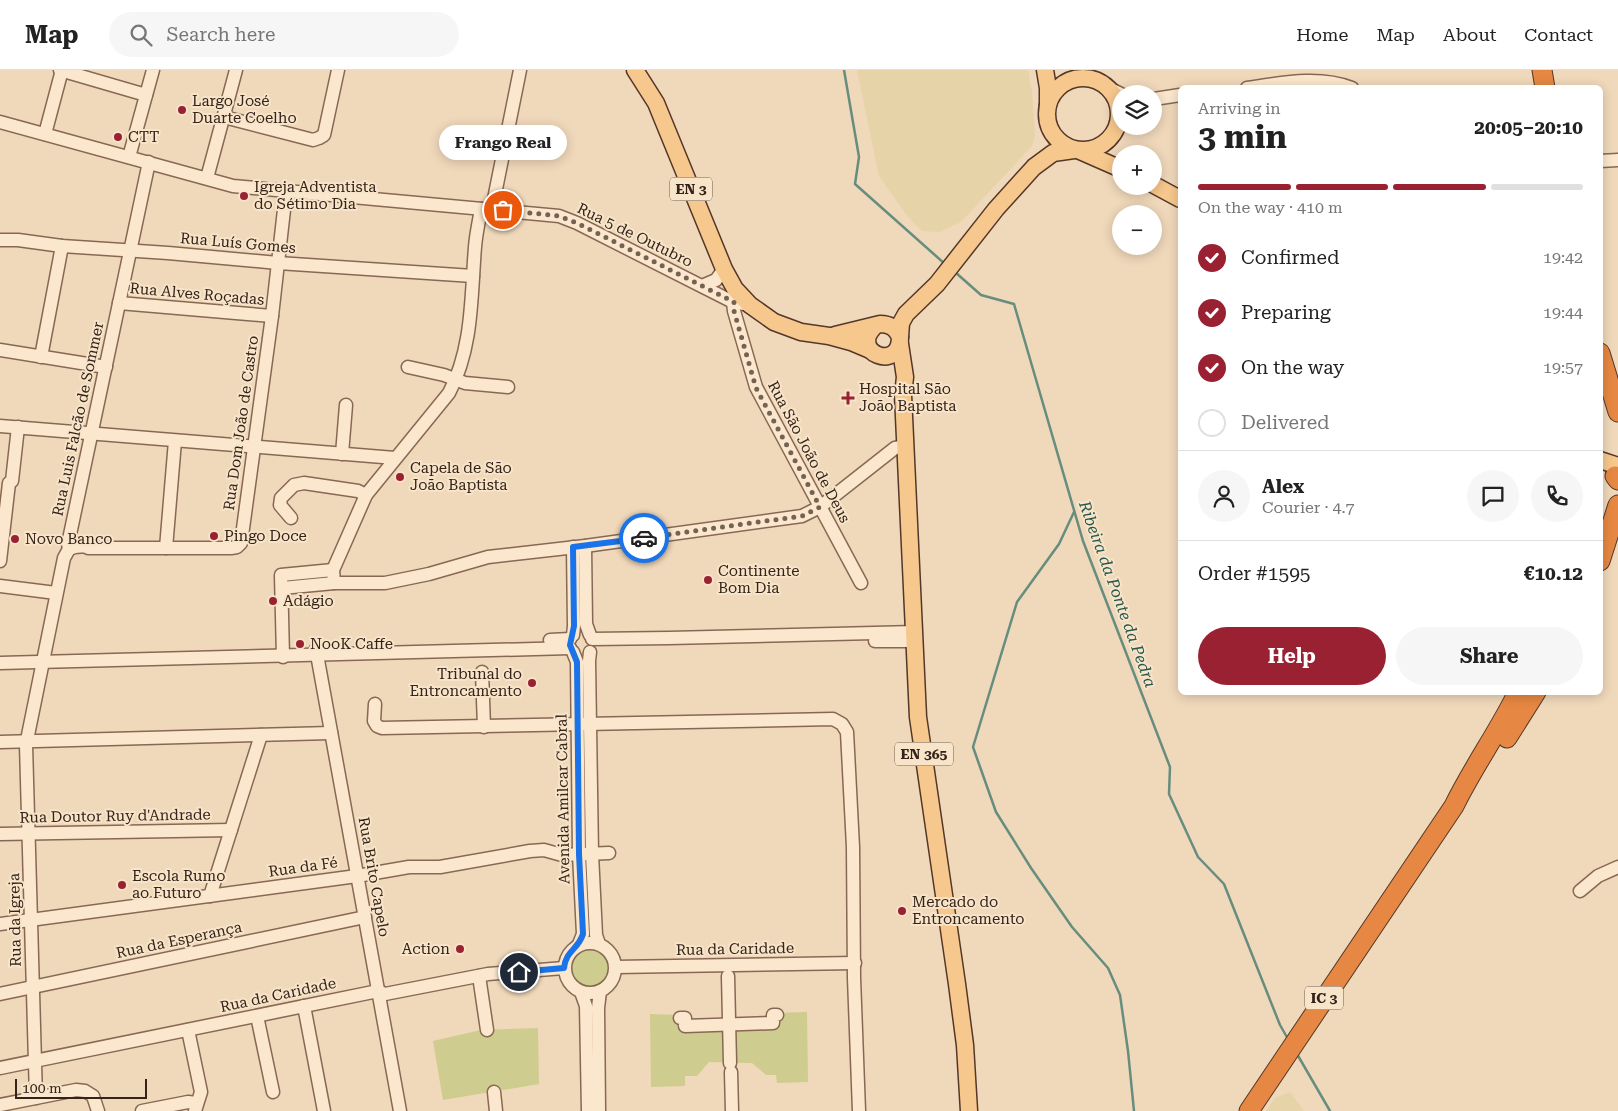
<!DOCTYPE html>
<meta charset="utf-8">
<style>
:root{--surface:#fff;--page:#f6f6f6;--text:#222;--muted:#767676;--line:#e0e0e0;--accent:#992132}
body{margin:0;font-family:"Roboto Serif",serif;background:var(--page);color:var(--text);height:100vh;display:flex;flex-direction:column;font-size:19px;white-space:nowrap}
*{box-sizing:border-box;margin:0}
p{font-size:16px;color:var(--muted)}
.icon{flex:none;width:28px;height:28px;fill:none;stroke:currentColor;stroke-width:2;stroke-linecap:round;stroke-linejoin:round}
.map{position:relative;flex:1;overflow:hidden}
.sheet{position:absolute;left:1178px;top:15px;width:425px;height:610px;display:flex;flex-direction:column;background:var(--surface);border-radius:8px;box-shadow:0 2px 12px #0003}
.sheet>*{flex:none}
.buttons{position:absolute;left:1112px;top:15px;display:grid;gap:10px}
.buttons a{display:grid;place-items:center;width:50px;height:50px;border-radius:50%;background:var(--surface);box-shadow:0 2px 12px #0003;font-size:25px}
.scale{position:absolute;left:15px;bottom:12px;width:132px;box-sizing:border-box;padding-left:5px;border:2px solid #35231a;border-top:0;font-size:14px;line-height:18px;white-space:nowrap;color:#35231a;-webkit-text-stroke:4px #f7e4c9;paint-order:stroke}
.pin{position:absolute;display:grid;place-items:center;width:42px;height:42px;color:#fff;margin:-21px;border:2px solid #fff;border-radius:50%;box-shadow:0 1px 5px #0007}
.courier{position:absolute;display:grid;place-items:center;width:50px;height:50px;margin:-25px;border:4px solid #1a73e8;border-radius:50%;background:#fff;color:#222;box-shadow:0 1px 6px #0007}
.bubble{position:absolute;height:35px;border-radius:18px;background:var(--surface);box-shadow:0 2px 12px #0003;font-size:16px;font-weight:700;line-height:35px;text-align:center}
.overview em{font-style:normal;font-weight:700}
.overview div{display:flex;flex-direction:column-reverse}
.overview{display:flex;align-items:center;justify-content:space-between;height:85px;padding:0 20px}
h1{font-size:32px;font-weight:700;line-height:38px}
.bar{display:grid;grid-template-columns:repeat(4,1fr);gap:8px 5px;align-content:center;height:60px;padding:0 20px}
.bar i{height:6px;border-radius:4px;background:var(--line)}
.bar .active{background:var(--accent)}
.bar p{grid-column:span 4}
.line{display:flex;align-items:center;gap:12px;padding:0 20px;border-top:1px solid var(--line)}
.line div{flex:1}
.round{display:grid;place-items:center;flex:none;width:52px;height:52px;border-radius:26px;background:var(--page)}
ol{padding:0 20px;list-style:none}
li{display:flex;align-items:center;gap:15px;height:55px}
li p{margin-inline-start:auto}
li .icon{padding:5px;border-radius:50%;background:var(--accent);color:#fff;stroke-width:4}
li:last-child{color:var(--muted)}
li i{width:28px;height:28px;border:2px solid var(--line);border-radius:50%}
.cta{display:flex;gap:10px;margin-top:auto;padding:10px 20px}
.cta a{flex:1;height:58px;border-radius:30px;background:var(--accent);color:#fff;font-size:20px;font-weight:700;line-height:58px;text-align:center}
.cta a+a{background:var(--page);color:var(--text)}
header{display:flex;align-items:center;gap:30px;box-sizing:border-box;height:70px;padding:0 25px;background:var(--surface);border-bottom:1px solid var(--line)}
header strong{font-size:24px}
nav{display:flex;gap:28px;margin-inline-start:auto;font-size:18px}
.search{width:350px;height:45px;background:var(--page);display:flex;align-items:center;gap:12px;box-sizing:border-box;padding:0 18px;border-radius:28px;color:var(--muted);font-size:19px}
.map>svg:first-child{display:block}
.farmland{fill:#e6d3a7}
.green{fill:#cecc8e}
.lines{fill:none;stroke-linecap:round;stroke-linejoin:round}
.stream{stroke:#668d7e;stroke-width:2.5}
.minor-casing{stroke:#876854;stroke-width:15}
.major-casing{stroke:#543729;stroke-width:19}
.highway-casing{stroke:#543729;stroke-width:21}
.minor{stroke:#fbe7cd;stroke-width:12}
.major{stroke:#f7c88d;stroke-width:16}
.highway{stroke:#e68843;stroke-width:19}
.done{stroke:#766252;stroke-width:5;stroke-dasharray:0 9}
.route{stroke:#1a73e8;stroke-width:6}
.poi-dot{fill:#992132;stroke:#f7e4c9;stroke-width:2}
.labels{text-anchor:middle;stroke-width:4;stroke-linejoin:round;paint-order:stroke}
.shield{fill:#f7e4c9;stroke:#6f5d4e;stroke-width:1}
.shield-label{font-size:14px;font-weight:bold;fill:#35231a}
.poi-label{font-size:15px;fill:#35231a;stroke:#f7e4c9;text-anchor:start}
.street-label{font-size:15px;fill:#35231a;stroke:#f7e4c9}
.water-label{font-size:16px;font-style:italic;fill:#28564c;stroke:#f7e4c9}
</style>
<header>
<strong>Map</strong>
<div class="search"><svg class="icon" aria-label="search" viewBox="0 0 24 24"><circle cx="10" cy="10" r="6"/><path d="M15 15l6 6"/></svg>Search here</div>
<nav><a>Home</a><a>Map</a><a>About</a><a>Contact</a></nav>
</header>
<div class="map">
<svg width="1618" height="1041" viewBox="0 0 1618 1041">
<rect width="100%" height="100%" fill="#f0d8ba"/>
<!-- farmland -->
<g class="farmland">
<path d="M857,0H1028L1032,22L1035,67L1031,77L961,152L939,162L922,161L908,147L879,106Z"/>
<path d="M1290,1022L1304,1041H1266L1275,1028Z"/>
</g>
<!-- green -->
<g class="green">
<circle cx="590" cy="899" r="19"/>
<path d="M807,942L808,1012L777,1013L776,1005H766L752,993L709,992L697,1006H685V1016L651,1017L650,944L680,945V953L774,959L777,943Z"/>
<path d="M538,958L539,1014L443,1030L433,971L481,960Z"/>
</g>
<g class="lines">
<!-- stream -->
<g class="stream">
<path d="M844,0L859,87L855,114L945,194"/>
<path d="M955,202L981,225L1014,234L1083,471L1170,697L1169,724L1198,787L1224,814L1280,955L1288,969"/>
<path d="M1074,442L1059,474L1017,532L973,677L996,742L1031,798L1072,857L1108,898L1120,925L1128,981L1134,1041"/>
<path d="M1297,984L1330,1041"/>
</g>
<!-- minor casing -->
<g class="minor-casing">
<g id="minor">
<path d="M60,0L146,25"/>
<path d="M1107,17L1121,24"/>
<path d="M1247,18C1281,13 1319,5 1352,18"/>
<path d="M1154,29L1180,25"/>
<path d="M224,47L313,70L319,68L324,65L338,0"/>
<path d="M0,52L233,116L559,146L577,153L733,232L750,235"/>
<path d="M1117,55L1121,50"/>
<path d="M45,64L62,0"/>
<path d="M129,87L153,0"/>
<path d="M1600,91L1618,90"/>
<path d="M207,108L236,0"/>
<path d="M492,139L520,0"/>
<path d="M0,170H18L62,176L168,183L278,193L473,206"/>
<path d="M702,216L716,210L724,199"/>
<path d="M733,232L734,241L756,317L861,513"/>
<path d="M119,233L272,246"/>
<path d="M0,280L106,297"/>
<path d="M41,287L62,176"/>
<path d="M408,297L444,305L465,313L508,317"/>
<path d="M0,356L395,388"/>
<path d="M342,384L346,335"/>
<path d="M291,448L280,435L281,428L294,415L304,413L358,421L366,425"/>
<path d="M585,476L586,554L590,565"/>
<path d="M166,478L175,371"/>
<path d="M69,479L75,477L86,476L88,478H231L237,477L241,473L272,246L286,122"/>
<path d="M0,491L9,413L12,411L18,357"/>
<path d="M334,513H385L429,504L488,487L585,476L802,446L820,437L895,378L906,376"/>
<path d="M0,516L56,523"/>
<path d="M282,518L334,513L333,500L366,425L449,323C473,278 471,226 475,177C476,164 479,151 481,139"/>
<path d="M573,565L574,556L573,477"/>
<path d="M592,569L669,568L915,562"/>
<path d="M550,570L570,569"/>
<path d="M875,571H915"/>
<path d="M316,579L400,1041"/>
<path d="M573,582L577,592L579,784L583,864L579,874"/>
<path d="M590,582L589,591L592,784L596,865L599,874"/>
<path d="M283,587L281,505L333,500"/>
<path d="M0,593L570,578"/>
<path d="M482,602L484,657"/>
<path d="M375,634L374,651L377,656L382,658L833,649L842,654L847,662L853,777L854,908L859,1041"/>
<path d="M0,672L331,663"/>
<path d="M0,764L231,760"/>
<path d="M1580,821L1598,806L1618,797"/>
<path d="M210,826L261,665"/>
<path d="M0,854L357,806L409,797H440L530,781L544,780L562,785L609,783"/>
<circle cx="590" cy="898" r="25"/>
<path d="M616,897L855,893"/>
<path d="M479,906L487,960"/>
<path d="M728,906L730,993"/>
<path d="M581,922L586,936L588,1041"/>
<path d="M0,924L365,847"/>
<path d="M304,936L324,1041"/>
<path d="M257,946L273,1022"/>
<path d="M680,948H685V956L773,953V945H777"/>
<path d="M188,960L201,1022L195,1041"/>
<path d="M0,998L378,921L385,924L488,904L564,898"/>
<path d="M731,1002L732,1041"/>
<path d="M494,1022L496,1041"/>
<path d="M36,1028L26,675L64,488L69,479L68,474L149,92"/>
<path d="M0,1035L76,1020L85,1021L93,1026L98,1041"/>
<path d="M142,1041L188,1032L196,1033"/>
<path d="M599,1041L598,938L600,921"/>
</g>
</g>
<!-- major casing -->
<g class="major-casing">
<g id="major">
<path d="M635,0L656,33L724,199L735,219L750,235L774,252L801,262L829,266L851,272L870,280"/>
<path d="M1045,0L1048,18V35"/>
<circle cx="1083" cy="44" r="36"/>
<path d="M1080,81L1121,99"/>
<path d="M1154,115L1180,129"/>
<path d="M835,265L880,254C890,254 896,258 900,267C900,303 849,282 874,257"/>
<path d="M900,267L901,253L906,244L937,214L996,139L1034,97L1053,83L1074,80"/>
<path d="M900,274L905,307L903,325L918,647L957,914L965,975L969,1041"/>
<path d="M1600,390L1618,396"/>
</g>
</g>
<!-- highway casing -->
<g class="highway-casing">
<g id="highway">
<path d="M1542,0L1545,18"/>
<path d="M1600,283L1618,342"/>
<path d="M1615,406L1618,410"/>
<path d="M1600,491L1618,435"/>
<path d="M1507,668L1536,622"/>
<path d="M1249,1041L1454,736C1473,697 1499,661 1518,622"/>
</g>
</g>
<!-- minor -->
<use href="#minor" class="minor"/>
<!-- major -->
<use href="#major" class="major"/>
<!-- highway -->
<use href="#highway" class="highway"/>
</g>
<g class="lines">
<!-- done -->
<path class="done" d="M503,140L559,146L577,153L734,232V241L756,318L820,437L802,446L644,468"/>
<!-- route -->
<path class="route" d="M519,902L564,898C566,880 578,880 583,864L579,784L577,592L570,575L574,556L573,477L644,468"/>
</g>
<!-- markers -->
<g class="poi-dot">
<circle cx="182" cy="40" r="5"/>
<circle cx="118" cy="67" r="5"/>
<circle cx="244" cy="126" r="5"/>
<path d="M845.5 320.5h5v5h5v5h-5v5h-5v-5h-5v-5h5z"/>
<circle cx="400" cy="407" r="5"/>
<circle cx="214" cy="466" r="5"/>
<circle cx="15" cy="469" r="5"/>
<circle cx="708" cy="510" r="5"/>
<circle cx="273" cy="531" r="5"/>
<circle cx="300" cy="574" r="5"/>
<circle cx="532" cy="613" r="5"/>
<circle cx="122" cy="815" r="5"/>
<circle cx="902" cy="841" r="5"/>
<circle cx="460" cy="879" r="5"/>
</g>
<g class="labels">
<!-- shield labels -->
<g class="shield">
<rect x="670" y="107.5" width="42" height="23" rx="4"/>
<rect x="895" y="672.5" width="58" height="23" rx="4"/>
<rect x="1305" y="916.5" width="38" height="23" rx="4"/>
</g>
<g class="shield-label">
<text x="691" y="124">EN 3</text>
<text x="924" y="689">EN 365</text>
<text x="1324" y="933">IC 3</text>
</g>
<!-- poi labels -->
<g class="poi-label">
<text x="192" y="36">Largo José<tspan x="192" dy="17">Duarte Coelho</tspan></text>
<text x="128" y="72">CTT</text>
<text x="254" y="122">Igreja Adventista<tspan x="254" dy="17">do Sétimo Dia</tspan></text>
<text x="859" y="324">Hospital São<tspan x="859" dy="17">João Baptista</tspan></text>
<text x="410" y="403">Capela de São<tspan x="410" dy="17">João Baptista</tspan></text>
<text x="224" y="471">Pingo Doce</text>
<text x="25" y="474">Novo Banco</text>
<text x="718" y="506">Continente<tspan x="718" dy="17">Bom Dia</tspan></text>
<text x="283" y="536">Adágio</text>
<text x="310" y="579">NooK Caffe</text>
<text x="522" y="609" text-anchor="end">Tribunal do<tspan x="522" dy="17">Entroncamento</tspan></text>
<text x="132" y="811">Escola Rumo<tspan x="132" dy="17">ao Futuro</tspan></text>
<text x="912" y="837">Mercado do<tspan x="912" dy="17">Entroncamento</tspan></text>
<text x="450" y="884" text-anchor="end">Action</text>
</g>
<!-- street labels -->
<g class="street-label">
<text transform="translate(635 165) rotate(26)" y="5">Rua 5 de Outubro</text>
<text transform="translate(238 173) rotate(5)" y="5">Rua Luís Gomes</text>
<text transform="translate(197 224) rotate(5)" y="5">Rua Alves Roçadas</text>
<text transform="translate(78 349) rotate(-78)" y="5">Rua Luis Falcão de Sommer</text>
<text transform="translate(241 353) rotate(-82)" y="5">Rua Dom João de Castro</text>
<text transform="translate(809 382) rotate(62)" y="5">Rua São João de Deus</text>
<text transform="translate(563 729) rotate(-91)" y="5">Avenida Amilcar Cabral</text>
<text transform="translate(115 746) rotate(-1)" y="5">Rua Doutor Ruy d'Andrade</text>
<text transform="translate(303 797) rotate(-8)" y="5">Rua da Fé</text>
<text transform="translate(374 807) rotate(80)" y="5">Rua Brito Capelo</text>
<text transform="translate(15 850) rotate(-91)" y="5">Rua da Igreja</text>
<text transform="translate(179 870) rotate(-12)" y="5">Rua da Esperança</text>
<text transform="translate(735 879) rotate(-1)" y="5">Rua da Caridade</text>
<text transform="translate(278 925) rotate(-12)" y="5">Rua da Caridade</text>
</g>
<!-- water labels -->
<g class="water-label">
<text transform="translate(1118 524) rotate(70)" y="6">Ribeira da Ponte da Pedra</text>
</g>
</g>
</svg>
<div class="buttons">
<a><svg class="icon" aria-label="layers" viewBox="0 0 24 24"><path d="M12 4l9 5-9 5-9-5zM3 14l9 5 9-5"/></svg></a>
<a>+</a>
<a>−</a>
</div>
<div class="scale">100 m</div>
<div class="pin" style="left:503px;top:140px;background:#ea580c"><svg class="icon" aria-label="bag" viewBox="0 0 24 24"><path d="M5 8h14l-1 12H6zM9 8a3 3 0 0 1 6 0"/></svg></div>
<div class="pin" style="left:519px;top:902px;background:#1f2937"><svg class="icon" aria-label="home" viewBox="0 0 24 24"><path d="M3 11l9-7 9 7M6 9v11h12V9"/></svg></div>
<div class="courier" style="left:644px;top:468px"><svg class="icon" aria-label="car" viewBox="0 0 24 24"><path d="M5 17H2v-5l4-1 3-4h7l3 4 3 1v5h-3M9 17h6M6 11h13"/><circle cx="7" cy="17" r="2"/><circle cx="17" cy="17" r="2"/></svg></div>
<div class="bubble" style="left:439px;top:55px;width:128px">Frango Real</div>
<section class="sheet">
<div class="overview"><div><h1>3 min</h1><p>Arriving in</p></div><em>20:05–20:10</em></div>
<div class="bar"><i class="active"></i><i class="active"></i><i class="active"></i><i></i><p>On the way · 410 m</p></div>
<ol>
<li><svg class="icon" aria-label="check" viewBox="0 0 24 24"><path d="M5 12l5 5 9-10"/></svg>Confirmed<p>19:42</p></li>
<li><svg class="icon" aria-label="check" viewBox="0 0 24 24"><path d="M5 12l5 5 9-10"/></svg>Preparing<p>19:44</p></li>
<li><svg class="icon" aria-label="check" viewBox="0 0 24 24"><path d="M5 12l5 5 9-10"/></svg>On the way<p>19:57</p></li>
<li><i></i>Delivered</li>
</ol>
<div class="line" style="height:90px"><a class="round"><svg class="icon" aria-label="person" viewBox="0 0 24 24"><circle cx="12" cy="8" r="4"/><path d="M4 21q1-7 8-7t8 7"/></svg></a><div><b>Alex</b><p>Courier · 4.7</p></div><a class="round"><svg class="icon" aria-label="chat" viewBox="0 0 24 24"><path d="M4 5h16v11H9l-5 4z"/></svg></a><a class="round"><svg class="icon" aria-label="phone" viewBox="0 0 24 24"><path d="M5 4h4l2 5-3 2q2 4 5 5l2-3 5 2v4C11 20 4 13 5 4z"/></svg></a></div>
<div class="line" style="height:65px"><div>Order #1595</div><b>€10.12</b></div>
<div class="cta"><a>Help</a><a>Share</a></div>
</section>
</div>
